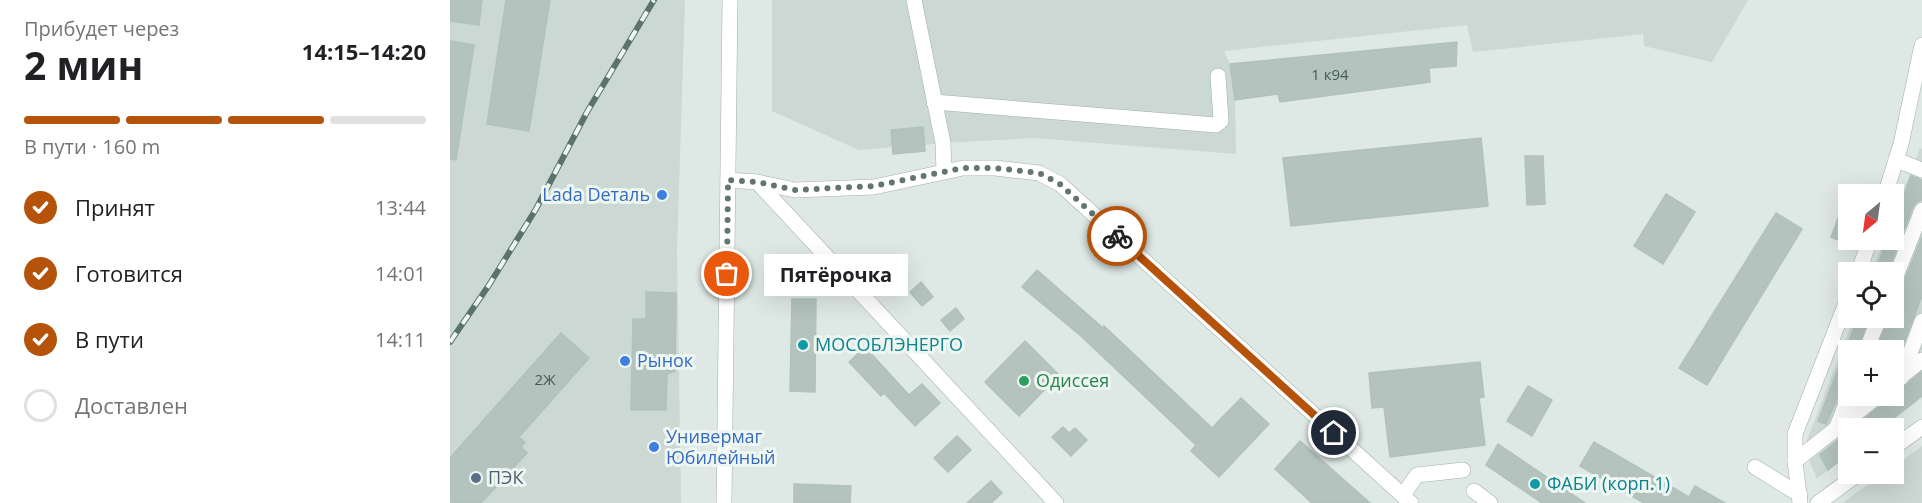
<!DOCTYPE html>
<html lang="ru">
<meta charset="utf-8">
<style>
:root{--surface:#fff;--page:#f6f6f6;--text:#202124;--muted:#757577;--line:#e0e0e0;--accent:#b45309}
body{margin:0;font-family:"Open Sans",sans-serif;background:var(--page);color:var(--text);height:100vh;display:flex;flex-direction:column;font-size:22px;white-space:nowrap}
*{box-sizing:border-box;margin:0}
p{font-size:20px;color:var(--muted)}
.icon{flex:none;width:33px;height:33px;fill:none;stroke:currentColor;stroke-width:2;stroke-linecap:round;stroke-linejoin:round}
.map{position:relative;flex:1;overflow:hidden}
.details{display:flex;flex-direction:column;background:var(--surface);width:450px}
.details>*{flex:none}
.needle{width:39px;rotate:209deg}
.controls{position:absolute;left:1388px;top:184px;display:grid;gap:12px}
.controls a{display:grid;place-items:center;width:66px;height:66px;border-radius:0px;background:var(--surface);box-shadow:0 6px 24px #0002;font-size:30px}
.pin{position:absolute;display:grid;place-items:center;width:51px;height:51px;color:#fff;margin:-26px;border:3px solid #fff;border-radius:50%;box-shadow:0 2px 6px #0007}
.courier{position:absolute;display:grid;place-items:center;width:60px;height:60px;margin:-30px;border:4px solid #b45309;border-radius:50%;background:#fff;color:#222;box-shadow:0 2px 8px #0007}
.bubble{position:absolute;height:42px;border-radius:0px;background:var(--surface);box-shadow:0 6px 24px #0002;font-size:20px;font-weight:700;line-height:42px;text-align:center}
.summary em{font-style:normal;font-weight:700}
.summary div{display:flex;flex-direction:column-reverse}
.summary{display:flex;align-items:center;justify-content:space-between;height:102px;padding:0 24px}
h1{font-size:39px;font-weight:700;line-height:45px}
.bar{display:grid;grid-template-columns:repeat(4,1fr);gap:9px 6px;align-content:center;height:72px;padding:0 24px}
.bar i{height:8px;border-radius:4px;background:var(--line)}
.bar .current{background:var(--accent)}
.bar p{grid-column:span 4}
ol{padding:0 24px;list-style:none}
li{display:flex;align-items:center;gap:18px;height:66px}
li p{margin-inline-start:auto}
li .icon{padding:6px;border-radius:50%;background:var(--accent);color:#fff;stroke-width:4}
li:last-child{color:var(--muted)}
li i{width:33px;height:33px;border:3px solid var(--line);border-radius:50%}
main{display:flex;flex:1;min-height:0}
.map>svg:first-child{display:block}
.built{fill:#ccd8d3;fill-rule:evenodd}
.building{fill:#b4c3bd;stroke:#b1c1bc;stroke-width:1.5}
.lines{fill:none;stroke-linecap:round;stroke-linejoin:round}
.minor-casing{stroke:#a2afab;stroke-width:16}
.minor{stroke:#fff;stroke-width:15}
.rail-casing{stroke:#5b736e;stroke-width:6}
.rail{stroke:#eef6f2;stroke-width:4;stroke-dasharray:11;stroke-linecap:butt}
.done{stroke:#637570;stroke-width:6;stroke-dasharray:0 10.8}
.route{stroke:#b45309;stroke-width:8}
.shop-dot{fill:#3f7fe0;stroke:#eef6f2;stroke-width:2}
.culture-dot{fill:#0f9aa8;stroke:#eef6f2;stroke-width:2}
.leisure-dot{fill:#2e9e5b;stroke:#eef6f2;stroke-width:2}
.service-dot{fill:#5c6f8a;stroke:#eef6f2;stroke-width:2}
.labels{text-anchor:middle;stroke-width:6;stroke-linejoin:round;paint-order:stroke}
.number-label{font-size:15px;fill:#465a55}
.shop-label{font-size:18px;fill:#366cbe;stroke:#eef6f2;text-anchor:start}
.culture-label{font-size:18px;fill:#0d838f;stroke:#eef6f2;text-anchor:start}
.leisure-label{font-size:18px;fill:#27864d;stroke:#eef6f2;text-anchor:start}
.service-label{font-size:18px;fill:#4e5e75;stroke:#eef6f2;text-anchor:start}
</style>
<main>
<section class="details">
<div class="summary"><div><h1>2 мин</h1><p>Прибудет через</p></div><em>14:15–14:20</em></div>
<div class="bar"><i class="current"></i><i class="current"></i><i class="current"></i><i></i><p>В пути · 160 m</p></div>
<ol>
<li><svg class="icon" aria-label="check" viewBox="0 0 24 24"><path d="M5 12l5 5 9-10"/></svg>Принят<p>13:44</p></li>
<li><svg class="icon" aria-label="check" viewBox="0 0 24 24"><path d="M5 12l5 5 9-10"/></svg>Готовится<p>14:01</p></li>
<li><svg class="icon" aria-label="check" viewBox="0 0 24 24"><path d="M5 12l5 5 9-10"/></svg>В пути<p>14:11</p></li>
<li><i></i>Доставлен</li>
</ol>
</section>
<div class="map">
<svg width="1472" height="503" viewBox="0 0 1472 503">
<rect width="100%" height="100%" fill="#dee8e4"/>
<!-- built -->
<g class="built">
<path d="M0,0H235L227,250L231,503H0Z"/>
<path d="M322,0H1298L1262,62L1194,46L1193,34L1023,52L1017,25L774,51L780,64L785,100L786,154L584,138L493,143L475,145V151L443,154L442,147L409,150L322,111Z"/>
<path d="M1470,148L1472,149V396L1430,429H1398V454L1367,479L1354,448L1404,318H1443V273H1421L1434,240H1443V217ZM1398,351H1443V396H1398Z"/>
<path d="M1472,446V503H1392L1433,474H1443V467Z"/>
</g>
<!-- building -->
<g class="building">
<path d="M0,0H32L29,25L0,21Z"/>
<path d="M56,0H100L79,131L37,124Z"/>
<path d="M0,41L24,45L6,160L0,159Z"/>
<path d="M1007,42L1006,66L979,68L980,82L830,102L828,94L785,100L780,64Z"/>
<path d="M473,127L475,151L443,154L441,130Z"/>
<path d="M1031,138L1038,206L841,226L833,158Z"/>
<path d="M1075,156H1093L1095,204L1077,205Z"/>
<path d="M1461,176L1472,180V200L1466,202L1463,206L1437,273H1425L1437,240H1443V225Z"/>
<path d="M1216,194L1245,212L1213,264L1184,246Z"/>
<path d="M1397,195H1398V244L1381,237Z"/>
<path d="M1326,213L1352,229L1257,385L1229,368Z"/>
<path d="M1472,237V296L1443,370V351H1426L1439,318H1443V310Z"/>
<path d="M587,270L653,328L654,326L762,428L791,398L819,424L769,477L741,451L746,445L631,336L572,287Z"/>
<path d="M471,282L483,297L472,306L460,292Z"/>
<path d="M196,292L226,293L225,371L217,374L216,410H181L183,319H196Z"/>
<path d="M342,299H366L365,392L340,391Z"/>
<path d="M506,308L514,319L500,331L491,320Z"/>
<path d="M1408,318H1419L1406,351H1398V382L1396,387L1390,392L1376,424L1368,421Z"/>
<path d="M111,333L139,358L69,437L75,442L71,447L77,453L31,503H0V458Z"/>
<path d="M575,341L609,375L569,416L535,382Z"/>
<path d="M415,347L459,395L472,384L490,403L465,426L434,393L431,396L399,362Z"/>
<path d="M1030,362L1034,397L1029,398L1035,445L940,457L934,407L922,408L919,373Z"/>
<path d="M1472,372V396L1430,429H1402Z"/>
<path d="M1078,386L1102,400L1082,436L1057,421Z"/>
<path d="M613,427L619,433L625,428L637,440L621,456L602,437Z"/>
<path d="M1398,432V454L1378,470L1370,455Z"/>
<path d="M507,436L521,450L498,472L484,458Z"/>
<path d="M850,441L920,503H862L825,469Z"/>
<path d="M1144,442L1239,497L1245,486L1275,503H1194L1130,466Z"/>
<path d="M1048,444L1135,503H1092L1036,465Z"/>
<path d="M541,481L552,493L541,503H517Z"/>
<path d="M344,484L401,486L400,503H344Z"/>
</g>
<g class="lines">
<!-- minor casing -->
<g class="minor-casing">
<g id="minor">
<path d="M464,0L493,143L494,172"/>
<path d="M484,102L766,125L771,121L768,76"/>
<path d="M1446,160L1472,170"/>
<path d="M278,180L307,182L606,503"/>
<path d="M307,182L345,190L424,187L513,168H545L589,173L610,184L961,503"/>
<path d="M1435,195L1451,144L1472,45"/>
<path d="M1408,273L1420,240"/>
<path d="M1443,284L1472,210"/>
<path d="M1416,351L1429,318"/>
<path d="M1452,376L1472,360"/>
<path d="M1451,378L1472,321"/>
<path d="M1386,429L1399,396"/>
<path d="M1443,448L1472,427"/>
<path d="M1345,461L1428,396"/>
<path d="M1305,467L1350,495"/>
<path d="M1024,491L1040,503"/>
<path d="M953,495L967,475L1013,470"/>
<path d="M274,503L280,0"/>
<path d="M1350,503L1345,461V434L1398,298"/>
<path d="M1368,503L1408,474"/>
</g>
</g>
<!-- minor -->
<use href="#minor" class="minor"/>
<!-- rail casing -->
<g class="rail-casing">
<path id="rail" d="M0,342L39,285L86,209L137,112L204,0"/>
</g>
<!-- rail -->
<use href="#rail" class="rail"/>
</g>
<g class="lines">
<!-- done -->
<path class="done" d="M277,274L278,180L307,182L345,190L424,186L513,168H545L589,173L610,184L667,236"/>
<!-- route -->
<path class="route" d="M667,236L884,433"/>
</g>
<!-- markers -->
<g class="shop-dot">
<circle cx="212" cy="195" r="6"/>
<circle cx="175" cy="361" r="6"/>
<circle cx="204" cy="447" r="6"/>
</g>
<g class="culture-dot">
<circle cx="353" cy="345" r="6"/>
<circle cx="1085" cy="484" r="6"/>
</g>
<circle class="leisure-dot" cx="574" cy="381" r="6"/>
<circle class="service-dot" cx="26" cy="478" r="6"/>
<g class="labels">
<!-- number labels -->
<g class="number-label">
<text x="880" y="80">1 к94</text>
<text x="95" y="385">2Ж</text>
</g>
<!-- shop labels -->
<g class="shop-label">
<text x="200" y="201" text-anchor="end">Lada Dеталь</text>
<text x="187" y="367">Рынок</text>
<text x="216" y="443">Универмаг<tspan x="216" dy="21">Юбилейный</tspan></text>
</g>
<!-- culture labels -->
<g class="culture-label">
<text x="365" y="351">МОСОБЛЭНЕРГО</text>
<text x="1097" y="490">ФАБИ (корп.1)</text>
</g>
<!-- leisure labels -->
<g class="leisure-label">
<text x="586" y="387">Одиссея</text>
</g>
<!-- service labels -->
<g class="service-label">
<text x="38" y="484">ПЭК</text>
</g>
</g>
</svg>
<div class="controls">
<a><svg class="needle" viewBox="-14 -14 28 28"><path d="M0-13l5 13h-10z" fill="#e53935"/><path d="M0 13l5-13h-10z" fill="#757577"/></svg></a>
<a><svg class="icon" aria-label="locate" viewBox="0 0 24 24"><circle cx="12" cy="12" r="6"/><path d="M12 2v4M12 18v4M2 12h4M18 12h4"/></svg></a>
<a>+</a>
<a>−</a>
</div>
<div class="pin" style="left:277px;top:274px;background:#ea580c"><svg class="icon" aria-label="bag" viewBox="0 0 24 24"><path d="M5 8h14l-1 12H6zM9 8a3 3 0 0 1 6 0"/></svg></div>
<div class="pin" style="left:884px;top:433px;background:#1f2937"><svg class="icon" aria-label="home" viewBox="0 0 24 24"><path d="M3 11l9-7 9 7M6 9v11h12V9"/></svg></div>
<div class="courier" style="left:667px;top:236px"><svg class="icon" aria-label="bike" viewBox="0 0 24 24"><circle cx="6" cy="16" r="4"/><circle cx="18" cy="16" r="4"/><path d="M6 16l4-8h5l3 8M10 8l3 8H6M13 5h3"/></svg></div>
<div class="bubble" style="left:314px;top:254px;width:144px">Пятёрочка</div>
</div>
</main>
